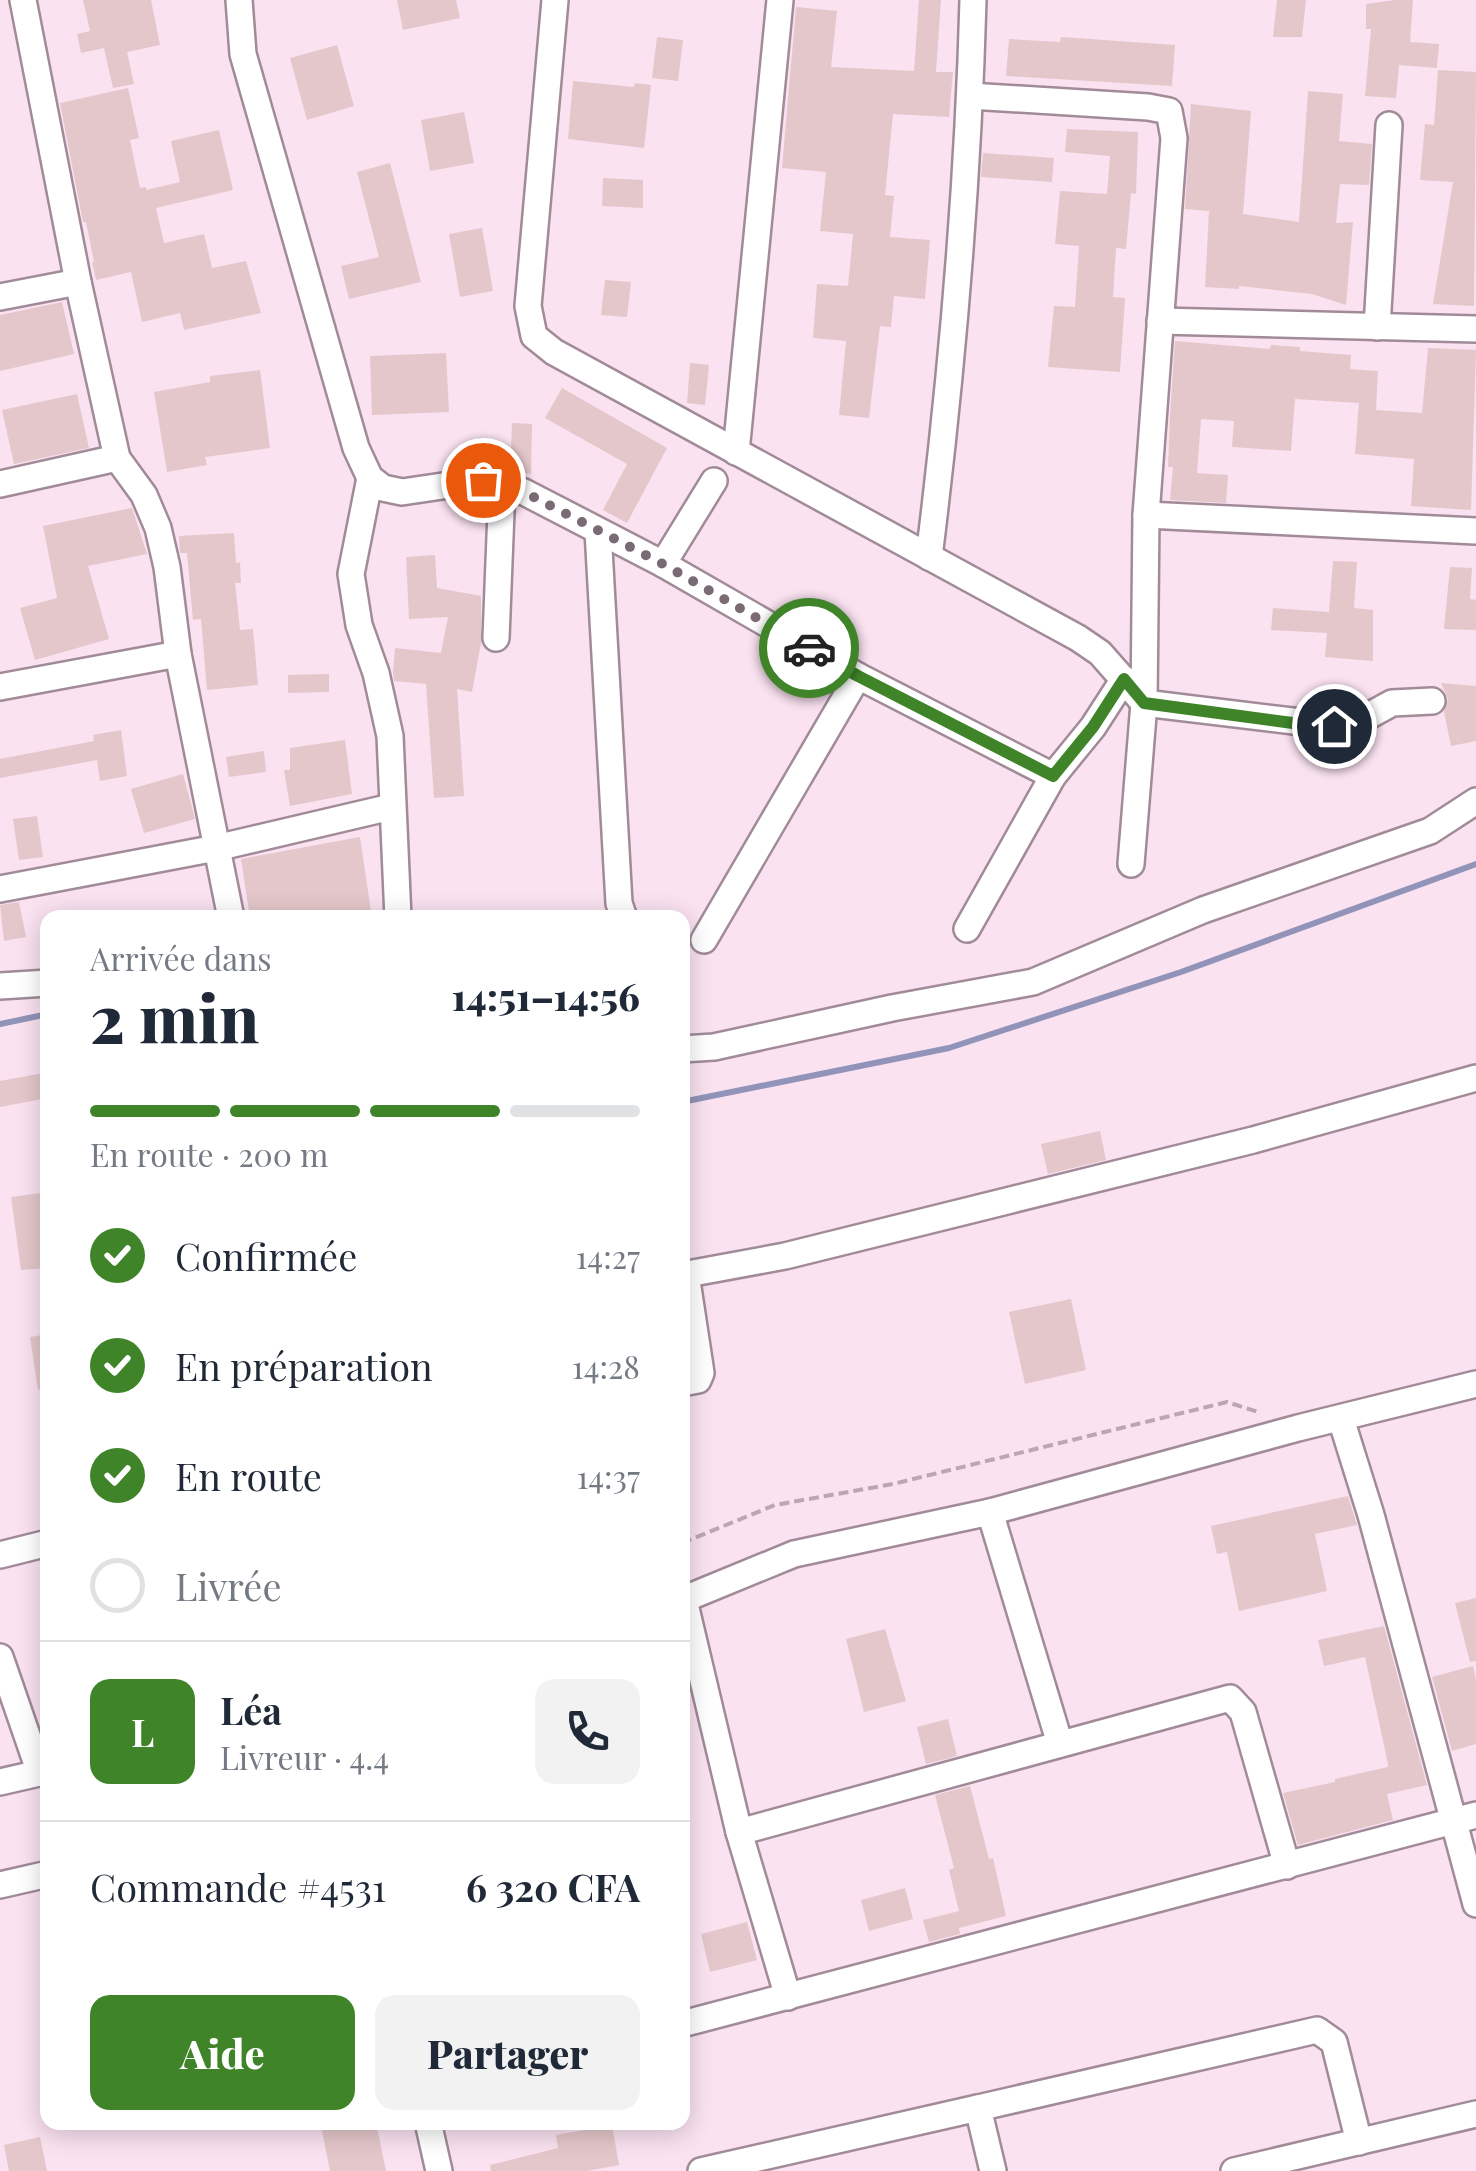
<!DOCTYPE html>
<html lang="fr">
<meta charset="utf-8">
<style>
:root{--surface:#fff;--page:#f2f2f3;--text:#1f2937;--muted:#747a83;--line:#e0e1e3;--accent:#3f8428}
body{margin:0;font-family:"Playfair Display",serif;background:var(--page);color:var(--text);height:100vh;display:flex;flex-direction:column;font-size:38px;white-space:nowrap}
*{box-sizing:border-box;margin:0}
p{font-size:32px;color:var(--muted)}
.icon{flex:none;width:55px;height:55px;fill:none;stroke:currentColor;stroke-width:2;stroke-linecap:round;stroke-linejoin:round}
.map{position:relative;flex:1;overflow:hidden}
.drawer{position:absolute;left:40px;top:910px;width:650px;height:1220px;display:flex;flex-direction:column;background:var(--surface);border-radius:20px;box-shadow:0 5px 25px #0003}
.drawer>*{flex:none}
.pin{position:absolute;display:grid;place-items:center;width:85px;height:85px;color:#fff;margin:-42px;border:5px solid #fff;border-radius:50%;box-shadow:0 2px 10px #0007}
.courier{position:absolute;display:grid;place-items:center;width:100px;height:100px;margin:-50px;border:8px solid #3f8428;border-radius:50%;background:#fff;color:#222;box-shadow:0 2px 12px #0007}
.summary em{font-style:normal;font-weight:800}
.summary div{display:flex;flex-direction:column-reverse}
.summary{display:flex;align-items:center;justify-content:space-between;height:170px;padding:0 50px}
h1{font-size:65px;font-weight:800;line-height:75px}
.bar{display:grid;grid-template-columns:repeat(4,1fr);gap:15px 10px;align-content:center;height:120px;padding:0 50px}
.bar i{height:12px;border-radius:8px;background:var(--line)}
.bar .active{background:var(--accent)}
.bar p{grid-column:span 4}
.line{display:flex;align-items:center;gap:25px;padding:0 50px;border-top:2px solid var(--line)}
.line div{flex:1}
.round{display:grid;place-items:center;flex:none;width:105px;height:105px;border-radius:20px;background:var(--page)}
ol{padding:0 50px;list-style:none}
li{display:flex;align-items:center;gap:30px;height:110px}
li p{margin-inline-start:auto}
li .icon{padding:10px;border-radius:50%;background:var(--accent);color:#fff;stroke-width:4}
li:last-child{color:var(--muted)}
li i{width:55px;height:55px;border:5px solid var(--line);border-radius:50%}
.cta{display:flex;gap:20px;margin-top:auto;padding:20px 50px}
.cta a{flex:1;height:115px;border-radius:20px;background:var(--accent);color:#fff;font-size:40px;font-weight:800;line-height:115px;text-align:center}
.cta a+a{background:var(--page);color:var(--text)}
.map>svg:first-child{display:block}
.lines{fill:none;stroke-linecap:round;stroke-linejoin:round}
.stream{stroke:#9194b8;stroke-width:6}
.building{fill:#e4c7ca}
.minor-casing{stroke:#a18b99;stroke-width:30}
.path{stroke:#baa7b3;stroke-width:4;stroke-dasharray:10 5;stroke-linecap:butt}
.minor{stroke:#fff;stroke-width:25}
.done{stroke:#796a74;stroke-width:10;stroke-dasharray:0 18}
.route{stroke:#3f8428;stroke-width:12}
</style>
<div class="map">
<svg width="1476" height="2171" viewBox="0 0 1476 2171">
<rect width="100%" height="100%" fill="#fae2f1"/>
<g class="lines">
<!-- stream -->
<g class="stream">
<path d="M0,1024L48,1014"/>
<path d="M682,1102L949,1048L1181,972L1476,864"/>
</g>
</g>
<!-- building -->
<g class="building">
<path d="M83,0H151L160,45L127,52L134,84L113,88L104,48L81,53L77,34L90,31Z"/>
<path d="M397,0H456L460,18L403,30Z"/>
<path d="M919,0H941L936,72H953L949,117L893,114L885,195L894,196L890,237L930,240L925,299L894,296L891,327L880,326L869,418L839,415L846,341L813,338L817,284L848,286L853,234L820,231L826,172L782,168L796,7L837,11L831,67L914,71Z"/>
<path d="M1277,0H1306L1302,37H1273Z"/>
<path d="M1395,0H1413L1410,42L1439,44L1437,68L1399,65L1396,98L1365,96L1371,29H1366V4Z"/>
<path d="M657,37L683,40L678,81L652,78Z"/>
<path d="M1061,37L1175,45L1172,86L1006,76L1009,39L1060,42Z"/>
<path d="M337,45L354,106L307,120L290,58Z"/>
<path d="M1438,70L1476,72L1474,306L1433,304L1453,182L1420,180L1425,124L1434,125Z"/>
<path d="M573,81L634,87L635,83L651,85L644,148L568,139Z"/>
<path d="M128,88L139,138L130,140L140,188L146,187V190L180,182L171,141L219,130L233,190L156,208L164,243L204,234L212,268L246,261L261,313L184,330L180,313L142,322L131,272L96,280L92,262H94L86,222H83L60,103Z"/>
<path d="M1308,91L1343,94L1339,141L1372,144L1369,185L1340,184L1336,223L1353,222L1346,305L1312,294L1239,286V289L1205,287L1209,211L1185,209L1191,104L1251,111L1243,214L1299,222Z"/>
<path d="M464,112L474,163L430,171L421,120Z"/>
<path d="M1067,129L1138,132L1136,194L1131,193L1126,249L1116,248L1113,297L1125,298L1120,372L1048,367L1054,306L1075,307L1079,246L1055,244L1060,191L1107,194L1110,156L1065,152Z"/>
<path d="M983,153L1054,158L1052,182L981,177Z"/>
<path d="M390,163L421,282L349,299L341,266L379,257L357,172Z"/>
<path d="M603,178L643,180V208L602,206Z"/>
<path d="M482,228L493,291L460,297L449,234Z"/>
<path d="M605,280L631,282L627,317L601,315Z"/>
<path d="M62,302L74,354L0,371V315Z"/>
<path d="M1175,341L1270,349L1271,345L1300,347V351L1351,355L1350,369L1378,371L1376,410L1422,413L1428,348L1476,350L1471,510L1411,506L1414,459L1355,454L1359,403L1295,399L1291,451L1232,447L1234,421L1201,419L1197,473L1228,475L1226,503L1170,500L1173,467H1168L1170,416Z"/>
<path d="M446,353L449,412L372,415L370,356Z"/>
<path d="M690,363L709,365L705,405L687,403Z"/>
<path d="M260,370L270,448L205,457L207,465L167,472L154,392L210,382V376Z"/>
<path d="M562,388L667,448L627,523L603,510L627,464L545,418Z"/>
<path d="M77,394L89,448L14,464L2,410Z"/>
<path d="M512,423L532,424L531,474L510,471Z"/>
<path d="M132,508L147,554L88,566L109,639L35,660L20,608L57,598L43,526Z"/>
<path d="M234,533L236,563L240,562L241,583H235L240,630L253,629L258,685L207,690L201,619L193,620L187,553H180L179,536Z"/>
<path d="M435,555L437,588L481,596V643L472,692L457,689L464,796L434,798L426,684L394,681L393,673L395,648L441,653L448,617L409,619L406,557Z"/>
<path d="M1333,561L1357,562L1354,608L1373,610V661L1325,657L1327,633L1271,630L1273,608L1329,612Z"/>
<path d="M1450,567L1472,568L1470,599L1476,600V630L1444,629Z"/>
<path d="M329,674V692L288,693V675Z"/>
<path d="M1441,683L1476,686V741L1451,746L1444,712L1448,699Z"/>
<path d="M121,730L127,776L100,781L97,760L0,778V759L94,741L93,735Z"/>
<path d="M345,740L352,794L290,806L284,770H290V748Z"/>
<path d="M264,751L266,772L229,777L226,757Z"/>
<path d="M183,774L195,819L144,833L131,789Z"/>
<path d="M37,816L43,857L19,860L13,819Z"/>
<path d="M360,837L372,918H250L241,859Z"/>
<path d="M19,902L26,937L4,941L0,905Z"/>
<path d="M43,1073L48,1098L0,1107V1081Z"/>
<path d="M1100,1131L1106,1160L1048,1174L1041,1144Z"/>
<path d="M48,1192V1268L21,1270L11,1197Z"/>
<path d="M1071,1299L1086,1370L1025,1384L1009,1312Z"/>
<path d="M48,1334V1389L38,1390L30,1337Z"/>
<path d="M1348,1496L1357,1525L1315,1534L1327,1591L1239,1611L1227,1552L1217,1554L1211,1526Z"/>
<path d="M1476,1598V1661L1470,1662L1455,1603Z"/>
<path d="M1384,1626L1427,1785L1387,1794L1393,1820L1298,1845L1283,1793L1335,1782V1779L1388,1767V1764L1365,1657L1324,1666L1318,1640Z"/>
<path d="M885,1629L906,1701L864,1712L846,1639Z"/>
<path d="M1473,1666L1476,1680V1744L1452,1751L1432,1677Z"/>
<path d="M948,1719L957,1756L926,1764L917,1727Z"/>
<path d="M970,1786L989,1859L993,1858L1006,1916L959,1928L960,1934L929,1942L923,1920L959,1911L949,1870L954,1868L935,1795Z"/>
<path d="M905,1888L913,1919L869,1931L861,1900Z"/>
<path d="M747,1922L757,1960L710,1972L701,1934Z"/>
<path d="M337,2122H376L386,2171H330L321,2126Z"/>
<path d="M612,2125L619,2165L587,2171H491L490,2165L558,2148L556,2135Z"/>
<path d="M40,2137L47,2171H9L4,2145Z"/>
</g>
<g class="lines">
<!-- minor casing -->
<g class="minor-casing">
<g id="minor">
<path d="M23,0L78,282L117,458L144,495L158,528L167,567L178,654"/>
<path d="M239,0L243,54L356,448L370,478L383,488L402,492L483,480L524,492L663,564L858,676L1053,776"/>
<path d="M555,0L528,306L534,336L554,352L1078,638L1100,653L1144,703L1334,726L1361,720L1392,703L1432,701"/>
<path d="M970,96L1148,107L1169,111L1174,138L1146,515L1144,703L1131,864"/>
<path d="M0,297L78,282"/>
<path d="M1160,321L1476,329"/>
<path d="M1377,327L1389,125"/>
<path d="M736,452L780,0"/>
<path d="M370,478L351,574L359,625L376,673L390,736L398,918"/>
<path d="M0,484L117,458"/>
<path d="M1146,515L1476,531"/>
<path d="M598,531L619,903L624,918"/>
<path d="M929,557C952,372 968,186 973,0"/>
<path d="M663,564L714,481"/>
<path d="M496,638L502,486"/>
<path d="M0,687L178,654L231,918"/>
<path d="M0,889L216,848L391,807"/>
<path d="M967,929L1053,776L1093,727L1124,679"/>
<path d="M704,940L858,676"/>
<path d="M0,986L48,983"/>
<path d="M682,1049L714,1047L892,1008L1033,982L1203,910L1430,831L1476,801"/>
<path d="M682,1383L698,1380L701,1373L687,1281L693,1273L785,1256L1253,1140L1476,1078"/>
<path d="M1341,1419L1371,1515L1476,1904"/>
<path d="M990,1512L1060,1744"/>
<path d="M0,1555L48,1543"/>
<path d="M682,1600L794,1554L990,1512L1298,1428L1476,1384"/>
<path d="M684,1600L739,1832L788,1997"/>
<path d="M0,1657L40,1773"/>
<path d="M0,1782L48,1771"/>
<path d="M739,1832L1230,1698L1243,1712L1287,1866"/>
<path d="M0,1885L48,1874"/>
<path d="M682,2024L1476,1815"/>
<path d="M978,2108L1317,2030L1334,2042L1359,2142"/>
<path d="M428,2122L439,2171"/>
<path d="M701,2171L978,2108L993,2171"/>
<path d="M1234,2171L1476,2114"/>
</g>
</g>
<!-- path -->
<path class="path" d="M682,1543L775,1505L893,1484L1227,1402L1261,1413"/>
<!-- minor -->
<use href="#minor" class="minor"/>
</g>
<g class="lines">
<!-- done -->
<path class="done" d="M483,480L524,492L663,564L809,648"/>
<!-- route -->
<path class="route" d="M809,648L858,676L1053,776L1093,727L1124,679L1144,703L1300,724L1334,726"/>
</g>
</svg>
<div class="pin" style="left:483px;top:480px;background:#ea580c"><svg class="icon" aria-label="bag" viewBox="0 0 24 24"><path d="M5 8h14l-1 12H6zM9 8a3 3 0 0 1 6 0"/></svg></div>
<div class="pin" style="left:1334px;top:726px;background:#1f2937"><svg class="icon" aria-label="home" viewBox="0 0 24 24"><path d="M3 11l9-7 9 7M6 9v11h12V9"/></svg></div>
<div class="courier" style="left:809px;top:648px"><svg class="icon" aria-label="car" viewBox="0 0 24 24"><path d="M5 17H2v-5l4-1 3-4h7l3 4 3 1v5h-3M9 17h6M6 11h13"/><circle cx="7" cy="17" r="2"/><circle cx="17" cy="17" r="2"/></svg></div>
<section class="drawer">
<div class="summary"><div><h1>2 min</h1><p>Arrivée dans</p></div><em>14:51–14:56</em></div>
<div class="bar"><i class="active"></i><i class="active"></i><i class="active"></i><i></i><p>En route · 200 m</p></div>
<ol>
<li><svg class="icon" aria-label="check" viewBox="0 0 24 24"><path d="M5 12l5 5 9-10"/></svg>Confirmée<p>14:27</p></li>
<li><svg class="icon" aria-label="check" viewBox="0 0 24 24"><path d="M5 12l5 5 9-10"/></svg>En préparation<p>14:28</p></li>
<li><svg class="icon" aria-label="check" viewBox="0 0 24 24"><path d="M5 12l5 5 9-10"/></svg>En route<p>14:37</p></li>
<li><i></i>Livrée</li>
</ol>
<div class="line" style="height:180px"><b class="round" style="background:var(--accent);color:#fff">L</b><div><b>Léa</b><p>Livreur · 4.4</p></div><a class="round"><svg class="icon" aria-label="phone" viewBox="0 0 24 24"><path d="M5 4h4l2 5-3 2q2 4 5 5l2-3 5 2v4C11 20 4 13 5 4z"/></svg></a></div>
<div class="line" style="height:130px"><div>Commande #4531</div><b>6 320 CFA</b></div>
<div class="cta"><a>Aide</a><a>Partager</a></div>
</section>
</div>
